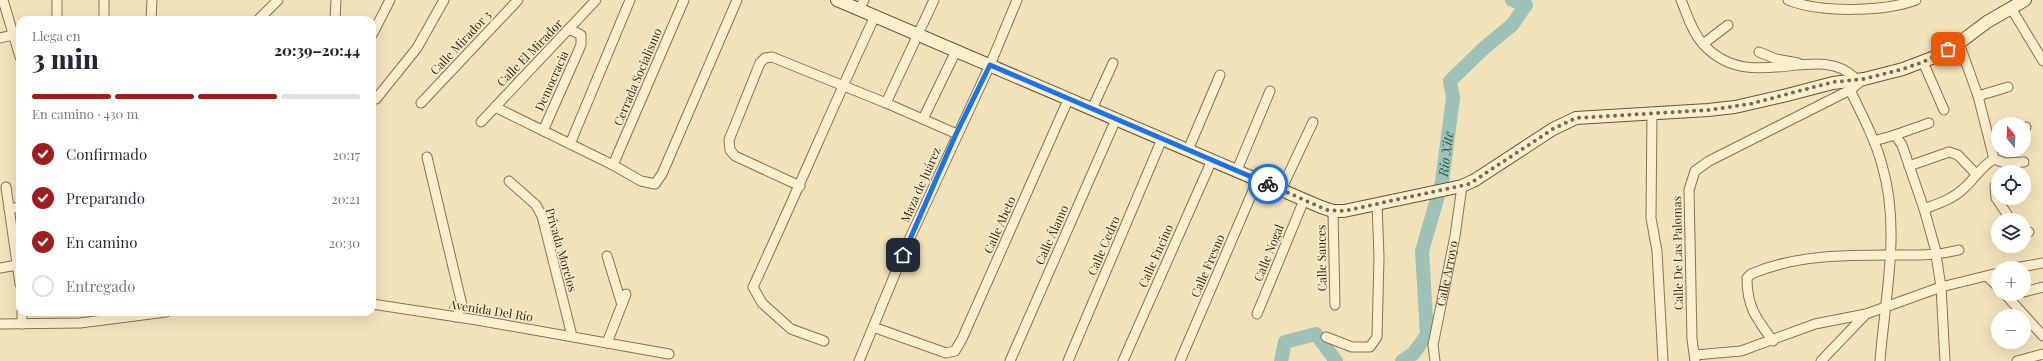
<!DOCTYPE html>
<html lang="es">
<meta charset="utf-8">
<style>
:root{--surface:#fff;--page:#f6f6f7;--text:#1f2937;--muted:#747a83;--line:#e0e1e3;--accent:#9f1d1d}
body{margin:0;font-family:"Playfair Display",serif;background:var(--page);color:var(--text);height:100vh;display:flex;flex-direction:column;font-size:15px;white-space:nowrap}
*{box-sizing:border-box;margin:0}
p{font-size:13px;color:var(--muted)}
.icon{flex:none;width:22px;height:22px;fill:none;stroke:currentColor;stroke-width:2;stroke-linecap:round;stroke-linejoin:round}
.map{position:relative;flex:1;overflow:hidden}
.sheet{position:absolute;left:16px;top:16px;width:360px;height:300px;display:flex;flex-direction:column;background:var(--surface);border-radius:12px;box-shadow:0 4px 16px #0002}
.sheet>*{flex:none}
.needle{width:26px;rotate:341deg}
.controls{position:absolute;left:1991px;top:117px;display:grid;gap:8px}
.controls a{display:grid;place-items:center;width:40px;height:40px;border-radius:50%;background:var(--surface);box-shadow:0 4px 16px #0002;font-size:20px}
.pin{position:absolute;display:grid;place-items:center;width:34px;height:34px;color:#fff;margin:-17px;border-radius:8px;box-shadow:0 2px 6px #0006}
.courier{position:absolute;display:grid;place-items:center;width:40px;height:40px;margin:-20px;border:3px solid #1a73e8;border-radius:50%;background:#fff;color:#222;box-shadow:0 1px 5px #0007}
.overview em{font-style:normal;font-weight:800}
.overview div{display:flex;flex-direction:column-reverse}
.overview{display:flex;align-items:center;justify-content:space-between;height:68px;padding:0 16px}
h1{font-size:26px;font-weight:800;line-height:30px}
.bar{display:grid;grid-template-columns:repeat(4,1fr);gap:6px 4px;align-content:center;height:48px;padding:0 16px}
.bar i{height:5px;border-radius:3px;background:var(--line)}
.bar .on{background:var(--accent)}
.bar p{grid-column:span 4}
ol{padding:0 16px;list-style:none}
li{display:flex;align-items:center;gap:12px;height:44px}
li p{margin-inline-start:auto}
li .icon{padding:4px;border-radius:50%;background:var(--accent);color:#fff;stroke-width:4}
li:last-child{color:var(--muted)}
li i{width:22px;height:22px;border:2px solid var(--line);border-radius:50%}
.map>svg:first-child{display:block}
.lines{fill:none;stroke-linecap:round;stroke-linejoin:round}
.river{stroke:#9fc2b8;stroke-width:14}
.street-casing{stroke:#8a7153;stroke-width:11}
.secondary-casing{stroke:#6c5236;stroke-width:14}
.street{stroke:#fcefce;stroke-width:9}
.secondary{stroke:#fcefce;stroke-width:12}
.done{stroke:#796951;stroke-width:4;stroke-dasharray:0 7.2}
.route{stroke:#1a73e8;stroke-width:5}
.labels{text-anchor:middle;stroke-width:3;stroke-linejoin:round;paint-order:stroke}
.street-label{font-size:12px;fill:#382819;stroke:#f9ecca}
.water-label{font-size:13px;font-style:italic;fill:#275957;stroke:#f9ecca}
</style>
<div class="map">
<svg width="2043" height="361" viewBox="0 0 2043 361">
<rect width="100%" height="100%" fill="#f2e2ba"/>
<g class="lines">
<!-- river -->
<g class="river">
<path d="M1281,361L1285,342L1316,334L1336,361"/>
<path id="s1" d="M1402,361L1413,354L1427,335L1422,251L1442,182L1453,98L1450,81L1483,49L1512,25L1526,5L1512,0"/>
</g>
<!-- street casing -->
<g class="street-casing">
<g id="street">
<path d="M3,0L20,57"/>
<path d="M1681,0C1687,14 1692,32 1703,44C1751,97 1817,40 1855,78"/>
<path d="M1788,0C1820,13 1883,12 1916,0"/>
<path d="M2011,8L2043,61"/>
<path d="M859,10L864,0"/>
<path d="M57,20V0"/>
<path d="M104,20V0"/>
<path d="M151,20L152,0"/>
<path d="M258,20L278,0"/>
<path d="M335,20L336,0"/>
<path d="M372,35L390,0"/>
<path d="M0,38L13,35"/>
<path d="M1959,43L1978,96L1994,159"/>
<path d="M1703,44L1728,25"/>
<path d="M1759,52L1776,59L1798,63"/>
<path d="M1923,62L1944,110"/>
<path d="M1850,90C1862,115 1875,139 1882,165C1901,229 1885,296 1880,361"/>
<path d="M1978,96L2008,87"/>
<path d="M376,99L417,48L444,0"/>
<path d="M421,103L518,0"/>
<path d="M886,103L934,0"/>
<path d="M495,107L613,165L641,181L655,184L662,174L737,0"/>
<path d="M1092,109L1113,63"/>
<path d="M1652,113L1651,218L1657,251L1663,361"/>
<path d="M923,119L956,51"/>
<path d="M481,122L596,0"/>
<path d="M2024,128L2026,127"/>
<path d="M543,131L581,45V35L569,29"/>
<path d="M1895,135L1929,123"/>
<path d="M1874,141L1895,135L1902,145L1924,209L1935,248L1941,287L1945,361"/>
<path d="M570,144L630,0"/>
<path d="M1188,150L1220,75"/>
<path d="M427,157L462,305L456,317"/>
<path d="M613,165L684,0"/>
<path d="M1909,166L1949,152L1958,155L1976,174"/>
<path d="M1237,170L1270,91"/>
<path d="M509,181L536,205L542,216L572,336"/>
<path d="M1998,181L1995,186L1996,198L2011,220"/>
<path d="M800,186L735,156L730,150L729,140L760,63L765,58L772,57L886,103L957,134"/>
<path d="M6,187L20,284"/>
<path d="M1281,190L1313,122"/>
<path d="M9,209L20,207"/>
<path d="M1924,209C1937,204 1953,199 1963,189C1975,179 1980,167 1994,159L2005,163L2024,162"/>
<path d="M1333,211L1335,305"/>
<path d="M2024,230L2029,232"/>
<path d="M607,256L622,305"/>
<path d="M0,268L17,265"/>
<path d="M2015,268L2043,263"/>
<path d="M1988,277L1998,287"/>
<path d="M2024,292L2043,287"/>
<path d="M2005,294L2043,336"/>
<path d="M372,304L477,320L669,354"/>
<path d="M22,312V324"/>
<path d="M1257,314L1304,200"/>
<path d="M0,324L80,323L166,312"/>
<path d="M873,327L946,353L955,351L962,339L1068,100"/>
<path d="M1326,337L1352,347H1370L1377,337L1379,257L1377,203"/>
<path d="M824,341L791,329L762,303L753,287C795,197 833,106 875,16"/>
<path d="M1773,341C1756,318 1747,307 1747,278L1751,274C1795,255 1845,255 1892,255C1916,255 1935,256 1959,250"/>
<path d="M607,343L626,294"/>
<path d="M1695,355L1741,351L1815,324L1866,314L1941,287L1998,273"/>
<path d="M859,361L909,240L990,65L1017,0"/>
<path d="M1010,361L1116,119"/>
<path d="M1068,361L1162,139"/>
<path d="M1123,361L1212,160"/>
<path d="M1180,361L1258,179"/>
<path id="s2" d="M1435,361L1433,345L1455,236L1462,186"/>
<path d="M1695,361L1692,339L1689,190L1695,171L1709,161L1850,90L1864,79"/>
<path d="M1821,361L1866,314"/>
<path d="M2017,361L2043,354"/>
</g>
</g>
<!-- secondary casing -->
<g class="secondary-casing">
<path id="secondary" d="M837,0L1321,207L1333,211H1344L1462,186L1475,180L1553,129L1576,118L1708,110L1735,107L1787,95L1833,83L1864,79L1903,69L1937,56L1959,43L1987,22L2025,0"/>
</g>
<!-- street -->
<use href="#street" class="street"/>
<!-- secondary -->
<use href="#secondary" class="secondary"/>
</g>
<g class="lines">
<!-- done -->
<path class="done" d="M1268,184L1327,210L1344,211L1469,184L1553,129L1576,118L1708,110L1750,104L1833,82L1864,79L1903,69L1923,62L1948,49"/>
<!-- route -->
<path class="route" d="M903,255L956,134L990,65L1268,184"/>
</g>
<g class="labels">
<!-- street labels -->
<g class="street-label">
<text transform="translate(461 43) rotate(-47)" y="4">Calle Mirador 3</text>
<text transform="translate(530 53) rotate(-46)" y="4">Calle El Mirador</text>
<text transform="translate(638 77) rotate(-67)" y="4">Cerrada Socialismo</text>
<text transform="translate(552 81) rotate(-66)" y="4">Democracia</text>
<text transform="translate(921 185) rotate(-66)" y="4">Maza de Juárez</text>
<text transform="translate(1000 225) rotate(-66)" y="4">Calle Abeto</text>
<text transform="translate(1052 235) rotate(-66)" y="4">Calle Álamo</text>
<text transform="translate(1104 246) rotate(-67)" y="4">Calle Cedro</text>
<text transform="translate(561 250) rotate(74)" y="4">Privada Morelos</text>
<text transform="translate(1269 253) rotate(-68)" y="4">Calle Nogal</text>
<text transform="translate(1678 253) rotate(-91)" y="4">Calle De Las Palomas</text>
<text transform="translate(1156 256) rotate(-66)" y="4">Calle Encino</text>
<text transform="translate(1322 258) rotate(-91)" y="4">Calle Sauces</text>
<text transform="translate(1208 266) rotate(-67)" y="4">Calle Fresno</text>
<text dy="4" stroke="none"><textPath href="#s2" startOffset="89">Calle Arroyo</textPath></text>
<text transform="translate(491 311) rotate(9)" y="4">Avenida Del Río</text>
</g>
<!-- water labels -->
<g class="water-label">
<text dy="5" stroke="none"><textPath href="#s1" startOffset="221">Rio Xite</textPath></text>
</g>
</g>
</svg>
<div class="controls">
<a><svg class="needle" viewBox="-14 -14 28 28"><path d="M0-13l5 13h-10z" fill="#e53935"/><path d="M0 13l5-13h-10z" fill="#747a83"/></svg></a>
<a><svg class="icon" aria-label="locate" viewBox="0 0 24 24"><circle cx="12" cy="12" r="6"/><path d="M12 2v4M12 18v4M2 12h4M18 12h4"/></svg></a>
<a><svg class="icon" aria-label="layers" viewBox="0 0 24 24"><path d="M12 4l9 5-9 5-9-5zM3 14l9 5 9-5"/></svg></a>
<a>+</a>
<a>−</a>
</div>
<div class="pin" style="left:1948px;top:49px;background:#ea580c"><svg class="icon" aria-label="bag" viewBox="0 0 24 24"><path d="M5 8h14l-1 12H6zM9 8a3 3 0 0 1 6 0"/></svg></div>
<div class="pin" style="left:903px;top:255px;background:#1f2937"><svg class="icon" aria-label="home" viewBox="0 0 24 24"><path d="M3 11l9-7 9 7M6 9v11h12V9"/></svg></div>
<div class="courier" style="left:1268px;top:184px"><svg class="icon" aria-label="bike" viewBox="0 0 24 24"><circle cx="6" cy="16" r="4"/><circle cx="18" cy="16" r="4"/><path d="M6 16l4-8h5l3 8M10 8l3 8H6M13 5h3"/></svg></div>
<section class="sheet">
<div class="overview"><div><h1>3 min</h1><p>Llega en</p></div><em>20:39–20:44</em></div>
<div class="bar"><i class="on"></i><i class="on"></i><i class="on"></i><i></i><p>En camino · 430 m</p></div>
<ol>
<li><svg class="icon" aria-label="check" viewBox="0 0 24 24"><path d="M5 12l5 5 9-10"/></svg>Confirmado<p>20:17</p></li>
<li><svg class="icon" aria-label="check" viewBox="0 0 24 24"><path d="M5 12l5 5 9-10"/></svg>Preparando<p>20:21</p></li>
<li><svg class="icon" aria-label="check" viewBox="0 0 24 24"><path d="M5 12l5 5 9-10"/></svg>En camino<p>20:30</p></li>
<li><i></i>Entregado</li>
</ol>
</section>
</div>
